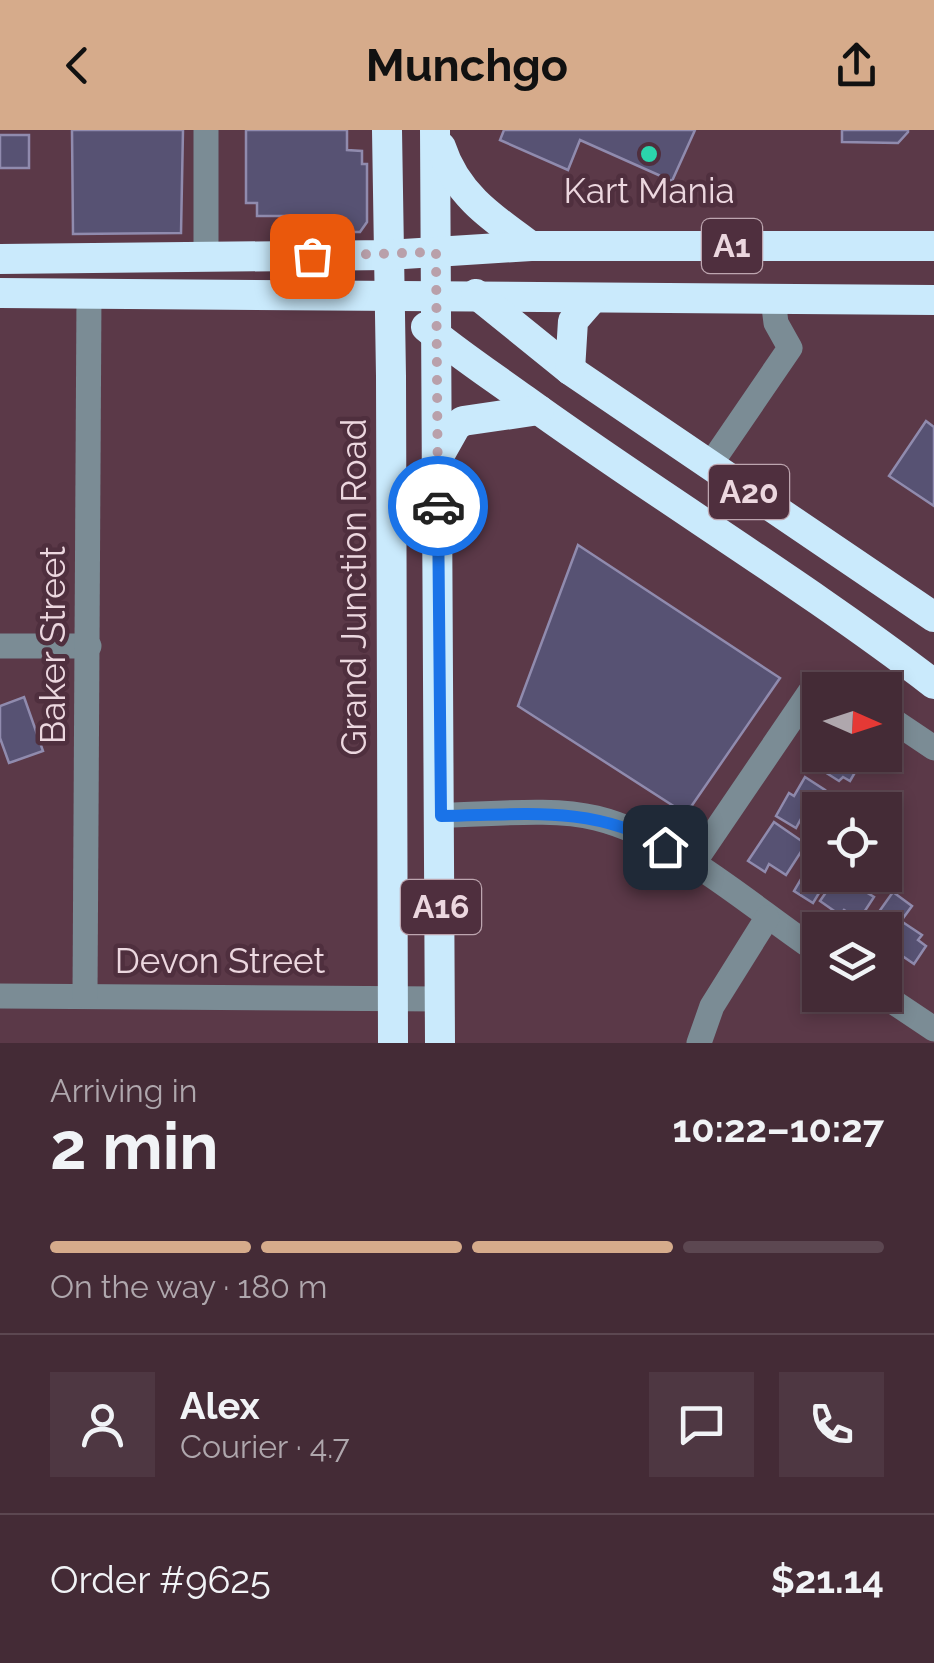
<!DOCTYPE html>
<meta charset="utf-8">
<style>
:root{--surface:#442b36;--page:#4e3742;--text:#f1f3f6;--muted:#afa7ad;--line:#5c4751;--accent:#d6ab8b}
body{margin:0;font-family:Raleway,sans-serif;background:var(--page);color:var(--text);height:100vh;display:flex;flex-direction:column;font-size:38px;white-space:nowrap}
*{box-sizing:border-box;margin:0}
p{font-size:32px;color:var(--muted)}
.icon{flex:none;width:55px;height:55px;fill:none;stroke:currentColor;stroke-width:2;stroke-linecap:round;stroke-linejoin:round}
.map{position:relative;height:913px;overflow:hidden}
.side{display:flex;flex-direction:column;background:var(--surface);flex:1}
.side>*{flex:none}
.needle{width:65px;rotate:93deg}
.tools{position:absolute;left:802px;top:542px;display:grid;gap:20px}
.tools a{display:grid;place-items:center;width:100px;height:100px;border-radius:0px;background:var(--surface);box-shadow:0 5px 15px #0003,0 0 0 2px var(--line);font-size:50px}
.pin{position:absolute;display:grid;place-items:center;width:85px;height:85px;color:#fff;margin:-42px;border-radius:20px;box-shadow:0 5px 15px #0006}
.courier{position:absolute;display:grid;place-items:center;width:100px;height:100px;margin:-50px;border:8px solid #1a73e8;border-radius:50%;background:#fff;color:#222;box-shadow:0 2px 12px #0007}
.headline em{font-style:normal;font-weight:700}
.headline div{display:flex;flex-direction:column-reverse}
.headline{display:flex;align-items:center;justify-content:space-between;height:170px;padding:0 50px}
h1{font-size:65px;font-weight:700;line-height:75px}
.bar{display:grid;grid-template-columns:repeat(4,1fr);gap:15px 10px;align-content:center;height:120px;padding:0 50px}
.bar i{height:12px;border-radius:8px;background:var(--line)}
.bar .current{background:var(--accent)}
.bar p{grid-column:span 4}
.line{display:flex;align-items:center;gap:25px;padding:0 50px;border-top:2px solid var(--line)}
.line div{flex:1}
.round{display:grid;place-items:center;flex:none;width:105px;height:105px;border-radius:0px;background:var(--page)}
header{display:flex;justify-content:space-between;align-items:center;height:130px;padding:0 50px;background:var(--accent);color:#111;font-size:45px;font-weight:700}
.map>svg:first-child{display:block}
.building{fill:#575273;stroke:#908bae;stroke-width:2.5}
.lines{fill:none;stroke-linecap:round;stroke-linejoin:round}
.minor{stroke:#7b8c95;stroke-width:25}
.highway{stroke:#caeafc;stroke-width:30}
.done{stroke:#b9a0aa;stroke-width:10;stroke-dasharray:0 18}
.route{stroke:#1a73e8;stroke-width:12}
.poi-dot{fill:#2bd5ac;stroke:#4f2f3e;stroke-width:4}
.labels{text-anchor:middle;stroke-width:9;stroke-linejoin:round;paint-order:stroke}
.shield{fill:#4f2f3e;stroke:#bda5af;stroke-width:2.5}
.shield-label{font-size:32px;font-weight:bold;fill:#ecd7df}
.poi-label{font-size:35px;fill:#ecd7df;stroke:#4f2f3e}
.street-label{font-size:35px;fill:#ecd7df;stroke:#4f2f3e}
</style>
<header><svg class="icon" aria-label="back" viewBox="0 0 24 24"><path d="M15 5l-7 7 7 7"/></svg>Munchgo<svg class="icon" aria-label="share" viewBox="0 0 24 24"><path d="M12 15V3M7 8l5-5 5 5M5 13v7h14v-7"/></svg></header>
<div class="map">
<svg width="934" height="913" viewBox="0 0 934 913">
<rect width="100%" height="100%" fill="#5b3948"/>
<!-- building -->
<g class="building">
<path d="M72,0H183L181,103L73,104Z"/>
<path d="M246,0H347V20L362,21V34H367V92L360,102H304V92H294V86H257V73H246Z"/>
<path d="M504,0H695L672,51L580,10L568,40L500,10Z"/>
<path d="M842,0H908V2L898,13L842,12Z"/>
<rect x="0" y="5" width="29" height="33"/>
<path d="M926,291L934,297V376L889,346Z"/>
<path d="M578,415L780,548L686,684L518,576Z"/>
<path d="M24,567L43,621L9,633L0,608V576Z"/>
<path d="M820,622V625H881L875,634L864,627L850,651L843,647L839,651L812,634Z"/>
<path d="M805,647L825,660L807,690L802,687L796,698L776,686L789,663L794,666Z"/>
<path d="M774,692L806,714L786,745L769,734L765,742L748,731Z"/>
<path d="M811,732L820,737V745H830L813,773L794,761Z"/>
<path d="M838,745L874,767L859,790L844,780L840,785L820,771Z"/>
<path d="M893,762L912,776L901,791L922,805L918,810L926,816L914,834L885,814V800H866Z"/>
</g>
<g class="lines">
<!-- minor -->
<g class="minor">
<path d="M206,0V127"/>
<path d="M710,335L790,218L776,193L773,169"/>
<path d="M0,516H89"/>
<path d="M885,585L934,618"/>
<path d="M441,685C488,685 551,677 596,688C677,708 751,777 820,823"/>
<path d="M693,734L810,562L833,555L846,560"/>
<path d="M883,865L934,899"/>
<path d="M0,866L440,869"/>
<path d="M85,866L89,164"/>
<path d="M699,913L712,876L767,788"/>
</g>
<!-- highway -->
<g class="highway">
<path d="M387,0L391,246L393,913"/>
<path d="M435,0L440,913"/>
<path d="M441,17C456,64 492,88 531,116"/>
<path d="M0,129L388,125L531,116H934"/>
<path d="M0,163L934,170"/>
<path d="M476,164L570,240L934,487"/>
<path d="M426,197C457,223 492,246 525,270C659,367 802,453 934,554"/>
<path d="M570,240L573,191L593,168"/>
<path d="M438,328L456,296L463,291L539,280"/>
</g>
</g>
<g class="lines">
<!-- done -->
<path class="done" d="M312,126L436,122L438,376"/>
<!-- route -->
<path class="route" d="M438,376L441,686C521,685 594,674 665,717"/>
</g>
<!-- markers -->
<circle class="poi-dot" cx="649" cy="24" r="10"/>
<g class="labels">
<!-- shield labels -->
<g class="shield">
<rect x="702" y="89" width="60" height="54" rx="8"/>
<rect x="709" y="335" width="80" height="54" rx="8"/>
<rect x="401" y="750" width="80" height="54" rx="8"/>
</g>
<g class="shield-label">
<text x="732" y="127">A1</text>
<text x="749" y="373">A20</text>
<text x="441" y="788">A16</text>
</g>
<!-- poi labels -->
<g class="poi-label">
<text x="649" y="73">Kart Mania</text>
</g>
<!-- street labels -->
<g class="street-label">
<text transform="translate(354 457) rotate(-90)" y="12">Grand Junction Road</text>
<text transform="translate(53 515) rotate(-90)" y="12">Baker Street</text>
<text x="220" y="843">Devon Street</text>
</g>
</g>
</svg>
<div class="tools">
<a><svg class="needle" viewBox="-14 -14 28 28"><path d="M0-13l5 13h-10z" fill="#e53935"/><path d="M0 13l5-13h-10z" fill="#afa7ad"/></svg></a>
<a><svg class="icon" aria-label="locate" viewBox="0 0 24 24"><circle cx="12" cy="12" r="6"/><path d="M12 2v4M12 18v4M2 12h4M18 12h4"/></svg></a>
<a><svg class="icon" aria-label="layers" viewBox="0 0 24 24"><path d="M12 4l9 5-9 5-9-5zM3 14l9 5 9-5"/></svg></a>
</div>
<div class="pin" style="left:312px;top:126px;background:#ea580c"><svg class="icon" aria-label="bag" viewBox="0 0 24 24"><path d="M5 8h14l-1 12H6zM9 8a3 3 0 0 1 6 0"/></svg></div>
<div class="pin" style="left:665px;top:717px;background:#1f2937"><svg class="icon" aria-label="home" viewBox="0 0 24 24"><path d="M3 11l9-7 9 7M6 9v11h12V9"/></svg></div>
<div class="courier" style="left:438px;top:376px"><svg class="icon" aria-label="car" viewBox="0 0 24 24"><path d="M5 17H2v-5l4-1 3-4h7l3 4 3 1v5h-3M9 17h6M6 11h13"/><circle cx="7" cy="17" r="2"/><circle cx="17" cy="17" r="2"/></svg></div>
</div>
<section class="side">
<div class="headline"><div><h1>2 min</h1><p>Arriving in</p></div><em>10:22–10:27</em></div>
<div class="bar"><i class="current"></i><i class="current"></i><i class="current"></i><i></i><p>On the way · 180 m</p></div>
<div class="line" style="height:180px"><a class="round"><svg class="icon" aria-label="person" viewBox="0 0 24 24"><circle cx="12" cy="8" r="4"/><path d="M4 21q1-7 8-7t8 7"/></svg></a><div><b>Alex</b><p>Courier · 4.7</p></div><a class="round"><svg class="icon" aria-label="chat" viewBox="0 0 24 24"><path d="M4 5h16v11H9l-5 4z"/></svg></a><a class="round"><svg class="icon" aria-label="phone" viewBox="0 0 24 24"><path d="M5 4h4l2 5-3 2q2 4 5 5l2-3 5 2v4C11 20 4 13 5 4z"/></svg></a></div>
<div class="line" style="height:130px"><div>Order #9625</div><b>$21.14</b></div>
</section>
